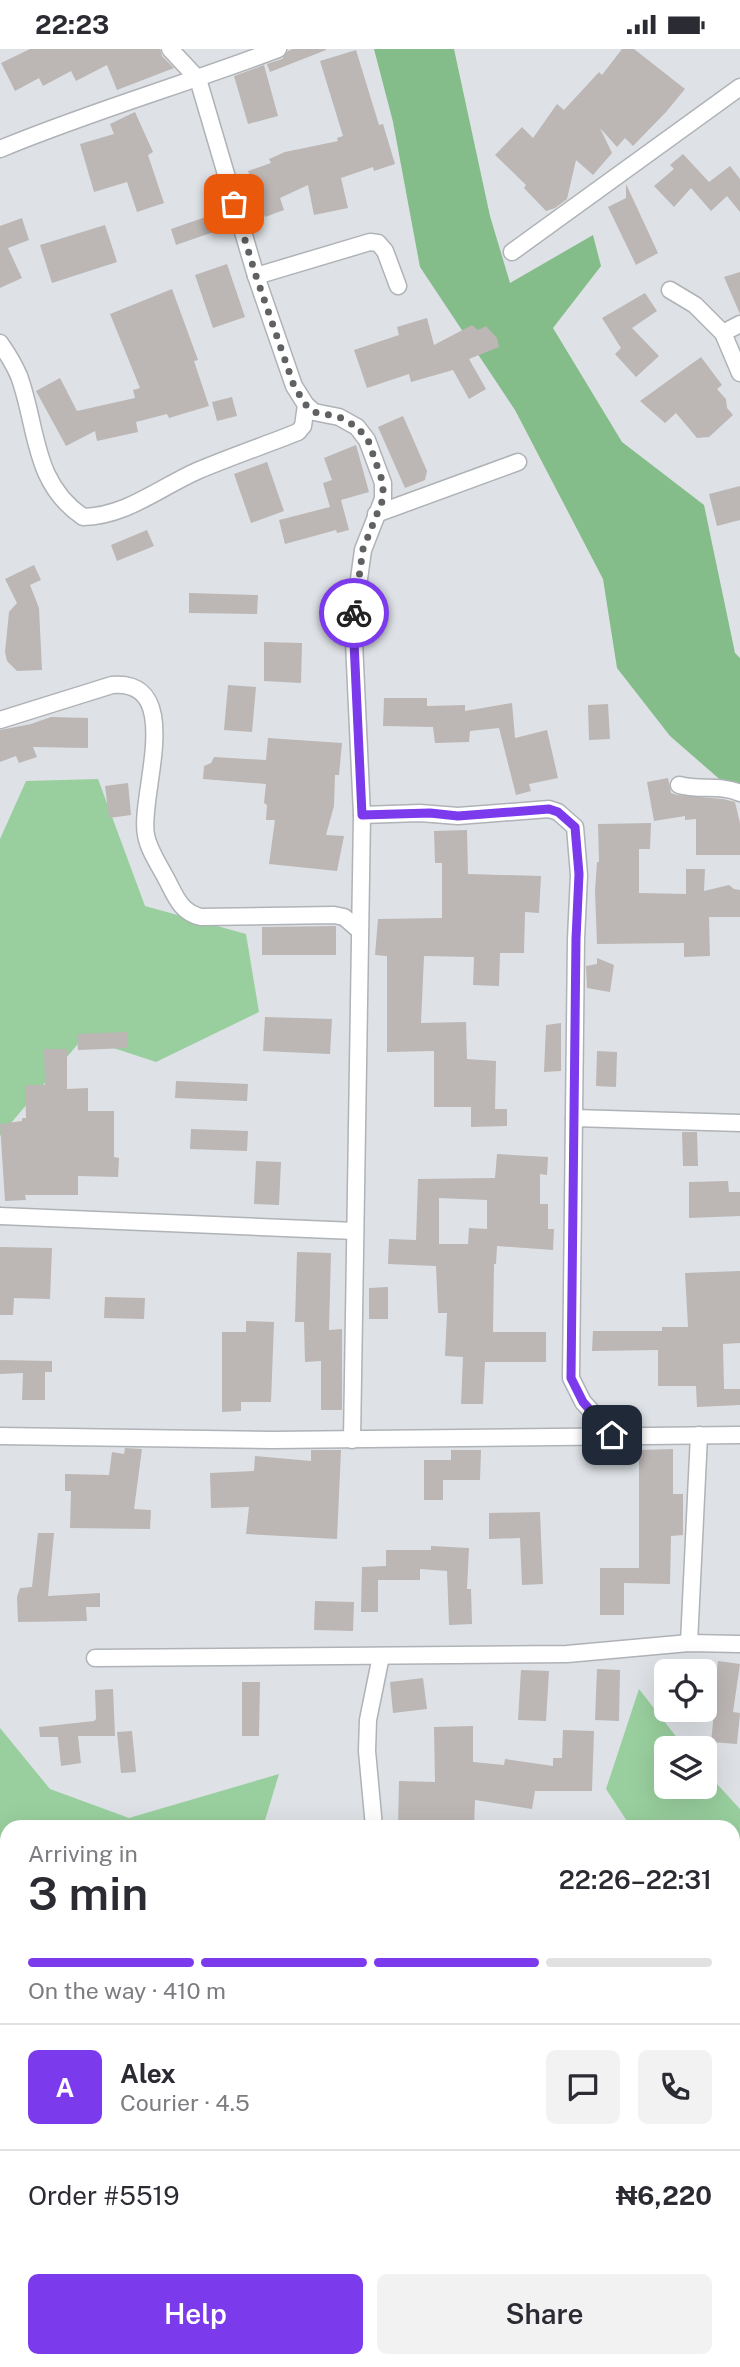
<!DOCTYPE html>
<meta charset="utf-8">
<style>
:root{--surface:#fff;--page:#f2f2f3;--text:#2b2b33;--muted:#7c7c81;--line:#e1e1e2;--accent:#7c3aed}
body{margin:0;font-family:"Public Sans",sans-serif;background:var(--page);color:var(--text);height:100vh;display:flex;flex-direction:column;font-size:26px;white-space:nowrap}
*{box-sizing:border-box;margin:0}
p{font-size:23px;color:var(--muted)}
.icon{flex:none;width:38px;height:38px;fill:none;stroke:currentColor;stroke-width:2;stroke-linecap:round;stroke-linejoin:round}
.map{position:relative;flex:1;overflow:hidden}
.side{position:absolute;left:0px;top:1771px;width:740px;height:548px;display:flex;flex-direction:column;background:var(--surface);border-radius:21px 21px 0 0;box-shadow:0 7px 28px #0002}
.side>*{flex:none}
.controls{position:absolute;left:654px;top:1610px;display:grid;gap:14px}
.controls a{display:grid;place-items:center;width:63px;height:63px;border-radius:10px;background:var(--surface);box-shadow:0 7px 28px #0002;font-size:35px}
.pin{position:absolute;display:grid;place-items:center;width:60px;height:60px;color:#fff;margin:-30px;border-radius:14px;box-shadow:0 4px 10px #0006}
.courier{position:absolute;display:grid;place-items:center;width:70px;height:70px;margin:-35px;border:5px solid #7c3aed;border-radius:50%;background:#fff;color:#222;box-shadow:0 2px 9px #0007}
.overview em{font-style:normal;font-weight:600}
.overview div{display:flex;flex-direction:column-reverse}
.overview{display:flex;align-items:center;justify-content:space-between;height:119px;padding:0 28px}
h1{font-size:46px;font-weight:600;line-height:52px}
.bar{display:grid;grid-template-columns:repeat(4,1fr);gap:10px 7px;align-content:center;height:84px;padding:0 28px}
.bar i{height:9px;border-radius:5px;background:var(--line)}
.bar .on{background:var(--accent)}
.bar p{grid-column:span 4}
.line{display:flex;align-items:center;gap:18px;padding:0 28px;border-top:2px solid var(--line)}
.line div{flex:1}
.round{display:grid;place-items:center;flex:none;width:74px;height:74px;border-radius:10px;background:var(--page)}
.action{display:flex;gap:14px;margin-top:auto;padding:14px 28px}
.action a{flex:1;height:80px;border-radius:10px;background:var(--accent);color:#fff;font-size:28px;font-weight:600;line-height:80px;text-align:center}
.action a+a{background:var(--page);color:var(--text)}
.status{display:flex;justify-content:space-between;align-items:center;height:49px;padding:0 35px;background:var(--surface);direction:ltr}
.status svg{height:19px;fill:currentColor}
.map>svg:first-child{display:block}
.green{fill:#99cf9e}
.forest{fill:#84bc8a}
.building{fill:#bcb6b5;fill-rule:evenodd}
.lines{fill:none;stroke-linecap:round;stroke-linejoin:round}
.minor-casing{stroke:#afb2b6;stroke-width:19}
.minor{stroke:#fff;stroke-width:16}
.done{stroke:#5f6163;stroke-width:7;stroke-dasharray:0 12.6}
.route{stroke:#7c3aed;stroke-width:9}
</style>
<div class="status"><b>22:23</b><svg viewBox="0 0 49 12"><path d="M0 12V9h3v3zM5 12V6h3v6zM10 12V3h3v9zM15 12V0h3v12zM26 1h20v11H26zM47 4h2v5h-2z"/></svg></div>
<div class="map">
<svg width="740" height="2318" viewBox="0 0 740 2318">
<rect width="100%" height="100%" fill="#dee2e6"/>
<!-- green -->
<g class="green">
<path d="M98,730L145,857L246,885L259,963L156,1013L83,989L0,1087V790L26,732Z"/>
<path d="M639,1640L685,1699H667V1738H705V1722L740,1760V1923L733,1916V1778H631L606,1740Z"/>
<path d="M0,1679L50,1740L129,1769L279,1725L263,1778H7V2122L0,2063Z"/>
<path d="M740,2041V2301L733,2292V2044Z"/>
<path d="M7,2180V2271C0,2244 0,2207 7,2180Z"/>
<path d="M25,2312H318L321,2318H28Z"/>
</g>
<!-- forest -->
<path class="forest" d="M374,0H454L490,167L510,234L593,186L601,217L553,279L622,393L704,456L735,604L740,609V748L670,687L617,619L603,530L515,361L420,218L393,73Z"/>
<!-- building -->
<g class="building">
<path d="M30,0H160L162,7L174,19L117,41L107,16L76,32L71,22L43,37L39,29L15,42L1,14Z"/>
<path d="M293,0H326V1L270,23L267,15L282,10L288,2Z"/>
<path d="M622,0H634L685,40L666,63L633,97L625,89L617,98L600,79L612,104L593,126L576,111L567,150L555,159L546,162L524,139L526,136L495,106L522,78L533,89L557,55L564,61L599,23L602,26Z"/>
<path d="M356,1L379,76L383,75L395,115L374,122L373,118L341,129L348,159L314,166L308,136L280,149L284,161L265,168L248,122L271,114L269,110L285,103L338,92L337,89L343,87L320,12Z"/>
<path d="M264,16L278,67L248,75L234,27Z"/>
<path d="M135,63L153,103L148,106L164,154L137,163L127,133L94,143L80,95L114,85L110,75Z"/>
<path d="M683,105L709,133L730,117L740,130V163L727,147L711,162L691,139L674,158L654,137L674,120L670,116Z"/>
<path d="M626,135L658,204L636,216L608,158L626,149Z"/>
<path d="M223,162L228,178L176,196L171,180Z"/>
<path d="M22,169L29,191L8,199L22,229L0,239V177Z"/>
<path d="M105,176L117,213L52,234L40,196Z"/>
<path d="M227,215L245,268L213,279L195,226Z"/>
<path d="M740,223V265L724,228Z"/>
<path d="M172,240L198,311L194,312L209,357L169,369L167,365L136,373L138,383L97,392L95,382L66,397L36,342L60,329L77,362L135,349L133,341L140,339L110,265Z"/>
<path d="M645,244L657,262L632,279L659,307L636,328L615,305L621,299L602,269Z"/>
<path d="M427,269L434,296L472,276L478,281L486,277L497,289L499,298L469,310L486,340L469,350L453,321L411,333L409,325L367,339L354,301L399,286L397,278Z"/>
<path d="M701,308L722,336L717,340L726,350L727,359L733,366L709,388L697,389L676,364L665,374L640,352Z"/>
<path d="M232,348L237,367L217,372L212,353Z"/>
<path d="M403,367L427,422L425,431L405,439L378,378Z"/>
<path d="M356,396L369,443L341,451L349,481L337,484L336,481L285,495L279,471L330,458L323,434L332,431L324,409Z"/>
<path d="M267,413L284,462L251,474L234,425Z"/>
<path d="M740,437V471L717,477L709,445Z"/>
<path d="M147,481L154,497L117,512L111,496Z"/>
<path d="M34,516L41,531L30,536L39,559L42,621L17,622L7,612L5,603L9,563L17,554L5,530Z"/>
<path d="M189,544L258,546L257,565L189,564Z"/>
<path d="M264,593L302,594L301,634L264,632Z"/>
<path d="M228,636L256,638L252,683L224,681Z"/>
<path d="M384,649H427V657L465,656V662L512,654L515,689L547,681L558,729L529,735L531,742L516,746L499,679L470,682L469,693L435,694L433,678L383,677Z"/>
<path d="M608,655L610,690L589,691L588,656Z"/>
<path d="M51,668L88,669V699L33,698L37,708L19,714L16,707L0,713V681L31,675Z"/>
<path d="M268,689L342,694L339,726H335L334,757L326,786L344,787L337,822L269,815L275,771H266L267,756L264,754L266,735L203,730L204,717L211,714L214,708L266,711Z"/>
<path d="M668,729L671,744L677,746L723,750L735,753L740,774V806H696V770L685,771V767L654,772L647,733Z"/>
<path d="M128,734L131,766L109,769L105,737Z"/>
<path d="M651,774L650,800H639V844L686,845V820H705L704,842L729,836L734,840L740,841V868H709L710,907L684,908V894L597,895L595,842L597,813H599L598,775Z"/>
<path d="M467,781L468,825L541,827L539,864L525,863L524,904H500L499,937L473,936L474,908L424,907L421,974L466,973L467,1010L496,1012L495,1060H507V1077L471,1078V1058H434V1002L387,1003V907L375,906L378,870L442,869V814H435L434,782Z"/>
<path d="M336,877V906H262V878Z"/>
<path d="M597,909L614,916L610,943L587,939L586,917L597,915Z"/>
<path d="M265,968L332,970L330,1005L263,1002Z"/>
<path d="M561,974V1022L544,1023L546,976Z"/>
<path d="M127,983L128,999L78,1001L77,985Z"/>
<path d="M44,1000H67V1040L88,1039V1062H114V1108L119,1109L118,1128L78,1127V1146H25L26,1151L5,1152L0,1075L22,1072V1069H26L25,1036H45Z"/>
<path d="M597,1002L617,1003L616,1038L596,1037Z"/>
<path d="M176,1032L248,1035L247,1052L175,1049Z"/>
<path d="M191,1080L248,1082L247,1102L190,1100Z"/>
<path d="M682,1083H697L698,1117H683Z"/>
<path d="M497,1105L548,1108L547,1126L540,1125V1155H548V1180H554L553,1201L497,1197L496,1215H494L493,1283H546V1313H485L483,1355H461L463,1308L445,1307L447,1264H438L436,1217L388,1215L389,1190L416,1191L418,1130L495,1129ZM439,1149L487,1151V1180L469,1179L468,1195H439Z"/>
<path d="M256,1112L281,1113L279,1156L254,1155Z"/>
<path d="M728,1132L729,1143H740V1167L689,1169V1133Z"/>
<path d="M0,1198L52,1199L50,1250L14,1249L13,1266H0Z"/>
<path d="M297,1203L331,1204L329,1281L342,1280V1361H321V1312L305,1313L304,1273H295Z"/>
<path d="M740,1222V1294L723,1295L724,1340H740V1356L697,1358L696,1337H658V1301L592,1302L593,1282H662V1278H688L685,1224Z"/>
<path d="M388,1238V1270H369V1239Z"/>
<path d="M105,1248L145,1249L144,1270L104,1269Z"/>
<path d="M246,1272L274,1273L271,1353H241V1362L222,1363V1283H246Z"/>
<path d="M0,1311L52,1312V1323H45V1351H22L23,1324L0,1325Z"/>
<path d="M125,1399L142,1400L134,1460L151,1461L150,1480L70,1479L71,1442H65V1425L109,1426L112,1403L124,1405Z"/>
<path d="M673,1400V1445H683V1486L671,1487L670,1535L624,1534V1566H600V1519H639V1401Z"/>
<path d="M311,1401H341L337,1490L246,1485L249,1458L211,1459L210,1424L254,1422L255,1407L311,1412Z"/>
<path d="M451,1401H481L480,1431H443V1451H424V1411H451Z"/>
<path d="M540,1463L543,1535L522,1536L520,1489L489,1490V1464Z"/>
<path d="M38,1484H54L48,1547L100,1544V1558H86L87,1572L18,1573L17,1548L20,1539L32,1538Z"/>
<path d="M431,1497L469,1499L467,1540H471L472,1575L449,1576L447,1522L420,1520V1531H378V1563H361L362,1518L386,1517V1501H431Z"/>
<path d="M315,1552L354,1553L353,1582L314,1581Z"/>
<path d="M718,1612L740,1615L733,1663L740,1664L737,1695L711,1693L715,1654L712,1653Z"/>
<path d="M597,1620L620,1621L619,1672L595,1671Z"/>
<path d="M521,1621L549,1622L546,1672L518,1671Z"/>
<path d="M423,1629L427,1660L393,1664L390,1633Z"/>
<path d="M242,1633H260L259,1687H242Z"/>
<path d="M113,1640L115,1687H78L81,1714L61,1717L58,1688H40L39,1678L94,1672L96,1670L95,1641Z"/>
<path d="M473,1677V1713L504,1716L505,1710L553,1717V1709H562L563,1681L594,1682L592,1742H535L532,1760L475,1751L474,1778H398L399,1732L435,1733L434,1678Z"/>
<path d="M132,1682L136,1723L121,1724L117,1683Z"/>
</g>
<g class="lines">
<!-- minor casing -->
<g class="minor-casing">
<g id="minor">
<path d="M170,0L198,30L256,227L294,337L306,356L314,363L339,368L357,378L367,391L383,434V450L363,501L355,559L354,593L362,766L352,1391"/>
<path d="M0,100C91,62 186,35 278,0"/>
<path d="M512,203L740,38"/>
<path d="M256,227L370,193L378,194L385,202L398,237"/>
<path d="M670,241L695,256L723,284L740,324"/>
<path d="M723,284L740,275"/>
<path d="M0,294C7,304 14,315 19,327C38,379 32,433 83,468C126,467 159,439 197,422C230,408 265,396 298,383L303,377L306,356"/>
<path d="M376,465L518,413"/>
<path d="M0,671L112,636C187,630 138,748 146,786C149,803 162,820 169,835C177,851 183,864 201,868L334,866L344,868L359,881"/>
<path d="M679,736C700,742 720,735 740,744"/>
<path d="M362,766L420,764L458,767L549,760L558,763L575,778L579,826L576,890L571,1329L583,1353L613,1386"/>
<path d="M574,1069L740,1074"/>
<path d="M0,1167L355,1182"/>
<path d="M0,1387L272,1391L740,1386"/>
<path d="M689,1594L699,1386"/>
<path d="M95,1609L567,1605L689,1594L740,1595"/>
<path d="M374,1778L367,1702L368,1671L381,1607"/>
<path d="M733,1989L740,1994"/>
<path d="M395,2312V2318"/>
<path d="M577,2312V2318"/>
</g>
</g>
<!-- minor -->
<use href="#minor" class="minor"/>
</g>
<g class="lines">
<!-- done -->
<path class="done" d="M234,155L256,227L294,337L306,356L314,363L339,368L357,378L368,391L383,434V450L363,500L354,564"/>
<!-- route -->
<path class="route" d="M354,564V593L362,766L430,764L458,767L549,760L558,763L575,778L579,825L576,890L571,1329L583,1353L612,1386"/>
</g>
</svg>
<div class="controls">
<a><svg class="icon" aria-label="locate" viewBox="0 0 24 24"><circle cx="12" cy="12" r="6"/><path d="M12 2v4M12 18v4M2 12h4M18 12h4"/></svg></a>
<a><svg class="icon" aria-label="layers" viewBox="0 0 24 24"><path d="M12 4l9 5-9 5-9-5zM3 14l9 5 9-5"/></svg></a>
</div>
<div class="pin" style="left:234px;top:155px;background:#ea580c"><svg class="icon" aria-label="bag" viewBox="0 0 24 24"><path d="M5 8h14l-1 12H6zM9 8a3 3 0 0 1 6 0"/></svg></div>
<div class="pin" style="left:612px;top:1386px;background:#1f2937"><svg class="icon" aria-label="home" viewBox="0 0 24 24"><path d="M3 11l9-7 9 7M6 9v11h12V9"/></svg></div>
<div class="courier" style="left:354px;top:564px"><svg class="icon" aria-label="bike" viewBox="0 0 24 24"><circle cx="6" cy="16" r="4"/><circle cx="18" cy="16" r="4"/><path d="M6 16l4-8h5l3 8M10 8l3 8H6M13 5h3"/></svg></div>
<section class="side">
<div class="overview"><div><h1>3 min</h1><p>Arriving in</p></div><em>22:26–22:31</em></div>
<div class="bar"><i class="on"></i><i class="on"></i><i class="on"></i><i></i><p>On the way · 410 m</p></div>
<div class="line" style="height:126px"><b class="round" style="background:var(--accent);color:#fff">A</b><div><b>Alex</b><p>Courier · 4.5</p></div><a class="round"><svg class="icon" aria-label="chat" viewBox="0 0 24 24"><path d="M4 5h16v11H9l-5 4z"/></svg></a><a class="round"><svg class="icon" aria-label="phone" viewBox="0 0 24 24"><path d="M5 4h4l2 5-3 2q2 4 5 5l2-3 5 2v4C11 20 4 13 5 4z"/></svg></a></div>
<div class="line" style="height:91px"><div>Order #5519</div><b>₦6,220</b></div>
<div class="action"><a>Help</a><a>Share</a></div>
</section>
</div>
